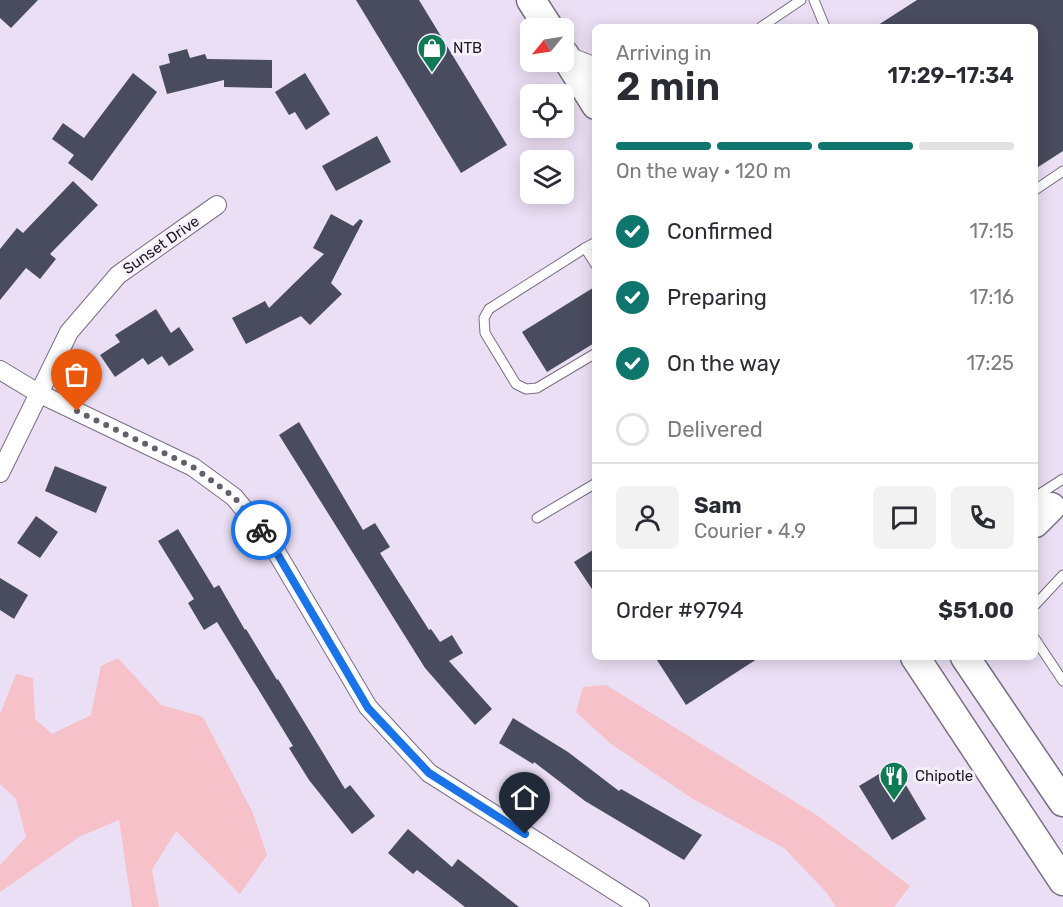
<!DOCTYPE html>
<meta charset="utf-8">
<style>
:root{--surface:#fff;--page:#f2f2f3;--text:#2b2b33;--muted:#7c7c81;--line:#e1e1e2;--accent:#0f766e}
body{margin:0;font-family:Rubik,sans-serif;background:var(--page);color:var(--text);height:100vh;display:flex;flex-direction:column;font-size:22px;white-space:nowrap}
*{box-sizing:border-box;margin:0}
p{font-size:20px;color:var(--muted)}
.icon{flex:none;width:33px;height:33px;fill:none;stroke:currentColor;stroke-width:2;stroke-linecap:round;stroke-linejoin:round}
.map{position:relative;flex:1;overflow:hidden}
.panel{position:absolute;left:592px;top:24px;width:446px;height:636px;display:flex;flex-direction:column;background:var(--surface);border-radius:9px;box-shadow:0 3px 15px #0003}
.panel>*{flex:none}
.needle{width:39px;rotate:240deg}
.buttons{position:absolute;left:520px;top:18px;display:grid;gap:12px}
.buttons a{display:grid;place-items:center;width:54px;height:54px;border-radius:9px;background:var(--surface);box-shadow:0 3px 15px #0003;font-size:30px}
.pin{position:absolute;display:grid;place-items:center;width:51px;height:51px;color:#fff;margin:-62px -26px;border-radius:50% 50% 50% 0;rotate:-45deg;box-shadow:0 0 6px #0007}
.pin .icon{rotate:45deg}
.courier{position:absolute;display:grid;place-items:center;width:60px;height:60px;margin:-30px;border:4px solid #1a73e8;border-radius:50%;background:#fff;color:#222;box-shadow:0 2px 8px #0007}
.head em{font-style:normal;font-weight:600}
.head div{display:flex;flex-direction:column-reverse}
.head{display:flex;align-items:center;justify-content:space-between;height:102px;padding:0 24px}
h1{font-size:39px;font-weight:600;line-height:45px}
.bar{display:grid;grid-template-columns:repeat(4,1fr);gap:9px 6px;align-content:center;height:72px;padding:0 24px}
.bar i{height:8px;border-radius:4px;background:var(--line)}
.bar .selected{background:var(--accent)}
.bar p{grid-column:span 4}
.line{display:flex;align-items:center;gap:15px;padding:0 24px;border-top:2px solid var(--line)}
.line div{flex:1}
.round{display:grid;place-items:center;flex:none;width:63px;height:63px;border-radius:9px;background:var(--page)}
ol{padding:0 24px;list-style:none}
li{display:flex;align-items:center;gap:18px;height:66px}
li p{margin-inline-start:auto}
li .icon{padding:6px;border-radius:50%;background:var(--accent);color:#fff;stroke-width:4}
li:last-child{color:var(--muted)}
li i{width:33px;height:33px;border:3px solid var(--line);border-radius:50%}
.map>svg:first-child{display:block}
.green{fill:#f7c1c9}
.building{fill:#494b5e}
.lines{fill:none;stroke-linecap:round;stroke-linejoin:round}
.service-casing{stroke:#796f82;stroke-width:11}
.minor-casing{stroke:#796f82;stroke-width:20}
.trunk-casing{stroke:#796f82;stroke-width:31}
.service{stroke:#fff;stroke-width:9}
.minor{stroke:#fff;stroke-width:18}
.trunk{stroke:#fff;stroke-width:28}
.done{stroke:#655e6b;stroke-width:6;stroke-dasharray:0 10.8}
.route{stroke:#1a73e8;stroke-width:8}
.labels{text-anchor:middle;stroke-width:6;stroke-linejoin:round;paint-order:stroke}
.poi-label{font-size:15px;fill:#1d1920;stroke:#f6effc;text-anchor:start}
.street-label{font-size:15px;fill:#1d1920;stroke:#f6effc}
</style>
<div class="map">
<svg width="1063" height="907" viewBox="0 0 1063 907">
<rect width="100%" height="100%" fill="#ebdff5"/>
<!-- green -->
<g class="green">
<path d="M118,658L161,705L203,717L252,811L267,855L240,894L176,831L152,870L159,907H132L119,820L79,837L0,892V865L26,837L16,799L0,784V714L16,674L33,678L35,719L52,734L91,715L101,666Z"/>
<path d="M606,685L818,816L910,886L894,907H836L826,892L784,848L693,799L611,744L576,712L583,687Z"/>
</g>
<!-- building -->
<g class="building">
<path d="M0,0H38L11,28L0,18Z"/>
<path d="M356,0H419L507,145L461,173Z"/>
<path d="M917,0H1063V151L1035,169V27H875Z"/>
<path d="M187,49L190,58L205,54L207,59L272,60V88L224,87V80L167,94L159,66L170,63L168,54Z"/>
<path d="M133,73L157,92L92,181L68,163L74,155L52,139L63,123L84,138Z"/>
<path d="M305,73L330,114L306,130L295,112L289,115L275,92Z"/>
<path d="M377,136L391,162L336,191L322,166Z"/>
<path d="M73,181L98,205L50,254L56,259L40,279L26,268L0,300V249L17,228L23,233Z"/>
<path d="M331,214L353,226L360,219L363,221L331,283L342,294L310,325L301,316L246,344L232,318L265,301L269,308L324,254L313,248Z"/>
<path d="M596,286V342L547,372L522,332Z"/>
<path d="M156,309L171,333L179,327L194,350L169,366L162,356L148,365L143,358L115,377L100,355L120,342L115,335Z"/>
<path d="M299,422L363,530L375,523L390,547L380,553L429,630L431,629L440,642L452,635L463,653L449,661L492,709L475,725L425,668L279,435Z"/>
<path d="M55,466L107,487L96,513L45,491Z"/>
<path d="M36,516L58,532L40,558L17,543Z"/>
<path d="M178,529L214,588L219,585L245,630L246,629L277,680L278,679L345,789L350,785L375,816L352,834L309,780L289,748L293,746L217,622L204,630L188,603L194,599L158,541Z"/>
<path d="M596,548V595L574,562Z"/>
<path d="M0,578L28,595L14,619L0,610Z"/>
<path d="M655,657H760L686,705Z"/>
<path d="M513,718L568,752L619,791L621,789L702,835L684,860L585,801L534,762L533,764L499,743Z"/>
<path d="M894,765L926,819L892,840L859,786Z"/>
<path d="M408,829L452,867L458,859L519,907H465L417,870L413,874L388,853Z"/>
</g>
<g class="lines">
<!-- service casing -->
<g class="service-casing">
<g id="service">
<path d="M814,0L825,27"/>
<path d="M761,27L801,0"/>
<path d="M1035,190L1063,171"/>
<path d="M596,242L585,248L596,265"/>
<path d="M585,248L489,309L484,318L485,333L516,384L526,389L537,388L596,353"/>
<path d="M1035,497L1063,479"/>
<path d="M537,518L596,483"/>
<path d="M1035,605L1063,575"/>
<path d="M1035,639L1063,681"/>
</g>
</g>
<!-- minor casing -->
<g class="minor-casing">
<g id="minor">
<path d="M565,55L596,67"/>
<path d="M0,370L38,393L193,467L234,497L268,538L368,707L429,773L640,907"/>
<path d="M0,473L69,332L118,275L217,205"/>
</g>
</g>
<!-- trunk casing -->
<g class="trunk-casing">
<g id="trunk">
<path d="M531,0L549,28"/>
<path d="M564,54L596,105"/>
<path d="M1035,523L1051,507"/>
<path d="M915,657L1063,881"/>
<path d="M965,657L1063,802"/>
</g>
</g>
<!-- service -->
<use href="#service" class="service"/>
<!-- minor -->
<use href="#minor" class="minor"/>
<!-- trunk -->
<use href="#trunk" class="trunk"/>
</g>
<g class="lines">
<!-- done -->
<path class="done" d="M77,411L193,467L234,497L261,530"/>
<!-- route -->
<path class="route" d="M261,530L268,538L368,708L429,773L525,834"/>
</g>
<!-- icons -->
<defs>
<g id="shop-pin" transform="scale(1.5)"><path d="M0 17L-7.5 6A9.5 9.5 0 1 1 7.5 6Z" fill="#107a54" stroke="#f6effc"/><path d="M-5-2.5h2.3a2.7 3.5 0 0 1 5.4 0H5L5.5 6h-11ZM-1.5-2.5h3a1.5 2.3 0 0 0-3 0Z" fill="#fff"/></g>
<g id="restaurant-pin" transform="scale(1.5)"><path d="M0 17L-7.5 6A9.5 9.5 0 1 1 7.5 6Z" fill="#107a54" stroke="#f6effc"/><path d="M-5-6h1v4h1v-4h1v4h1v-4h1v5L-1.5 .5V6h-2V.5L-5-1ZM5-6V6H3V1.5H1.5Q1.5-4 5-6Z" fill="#fff"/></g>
</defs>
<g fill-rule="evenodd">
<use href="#shop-pin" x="432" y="48"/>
<use href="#restaurant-pin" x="894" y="776"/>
</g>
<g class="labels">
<!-- poi labels -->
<g class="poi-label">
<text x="453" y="53">NTB</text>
<text x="915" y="781">Chipotle</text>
</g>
<!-- street labels -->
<g class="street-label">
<text transform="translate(161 245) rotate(-35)" y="5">Sunset Drive</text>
</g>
</g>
</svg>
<div class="buttons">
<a><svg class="needle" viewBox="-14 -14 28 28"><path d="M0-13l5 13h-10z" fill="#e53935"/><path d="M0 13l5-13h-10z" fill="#7c7c81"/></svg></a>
<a><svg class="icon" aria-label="locate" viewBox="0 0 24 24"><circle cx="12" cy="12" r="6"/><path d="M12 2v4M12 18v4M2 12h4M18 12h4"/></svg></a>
<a><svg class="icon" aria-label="layers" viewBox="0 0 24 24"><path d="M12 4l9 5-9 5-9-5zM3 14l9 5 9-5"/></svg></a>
</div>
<div class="pin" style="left:77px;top:411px;background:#ea580c"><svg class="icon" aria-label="bag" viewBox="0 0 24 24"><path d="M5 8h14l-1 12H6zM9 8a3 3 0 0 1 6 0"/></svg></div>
<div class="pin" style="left:525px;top:834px;background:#1f2937"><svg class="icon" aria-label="home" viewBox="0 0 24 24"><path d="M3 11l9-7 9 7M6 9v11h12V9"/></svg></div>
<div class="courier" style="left:261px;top:530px"><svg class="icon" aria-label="bike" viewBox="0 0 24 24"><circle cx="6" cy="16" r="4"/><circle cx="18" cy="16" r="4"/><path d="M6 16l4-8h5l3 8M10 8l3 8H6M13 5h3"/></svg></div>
<section class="panel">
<div class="head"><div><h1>2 min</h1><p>Arriving in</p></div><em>17:29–17:34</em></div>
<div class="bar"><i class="selected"></i><i class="selected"></i><i class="selected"></i><i></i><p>On the way · 120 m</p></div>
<ol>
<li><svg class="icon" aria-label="check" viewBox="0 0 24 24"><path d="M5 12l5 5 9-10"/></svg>Confirmed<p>17:15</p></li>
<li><svg class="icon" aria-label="check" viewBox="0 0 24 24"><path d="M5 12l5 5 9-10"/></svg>Preparing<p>17:16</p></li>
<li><svg class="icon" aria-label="check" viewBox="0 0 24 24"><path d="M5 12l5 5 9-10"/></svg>On the way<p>17:25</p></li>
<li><i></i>Delivered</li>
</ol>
<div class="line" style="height:108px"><a class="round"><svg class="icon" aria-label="person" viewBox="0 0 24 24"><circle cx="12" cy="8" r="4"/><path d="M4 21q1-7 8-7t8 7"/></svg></a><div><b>Sam</b><p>Courier · 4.9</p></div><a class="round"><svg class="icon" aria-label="chat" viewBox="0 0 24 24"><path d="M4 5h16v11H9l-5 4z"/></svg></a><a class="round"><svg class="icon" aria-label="phone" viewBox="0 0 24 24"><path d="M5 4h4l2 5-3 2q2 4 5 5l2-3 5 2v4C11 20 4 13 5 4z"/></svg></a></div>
<div class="line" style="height:78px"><div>Order #9794</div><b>$51.00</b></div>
</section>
</div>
